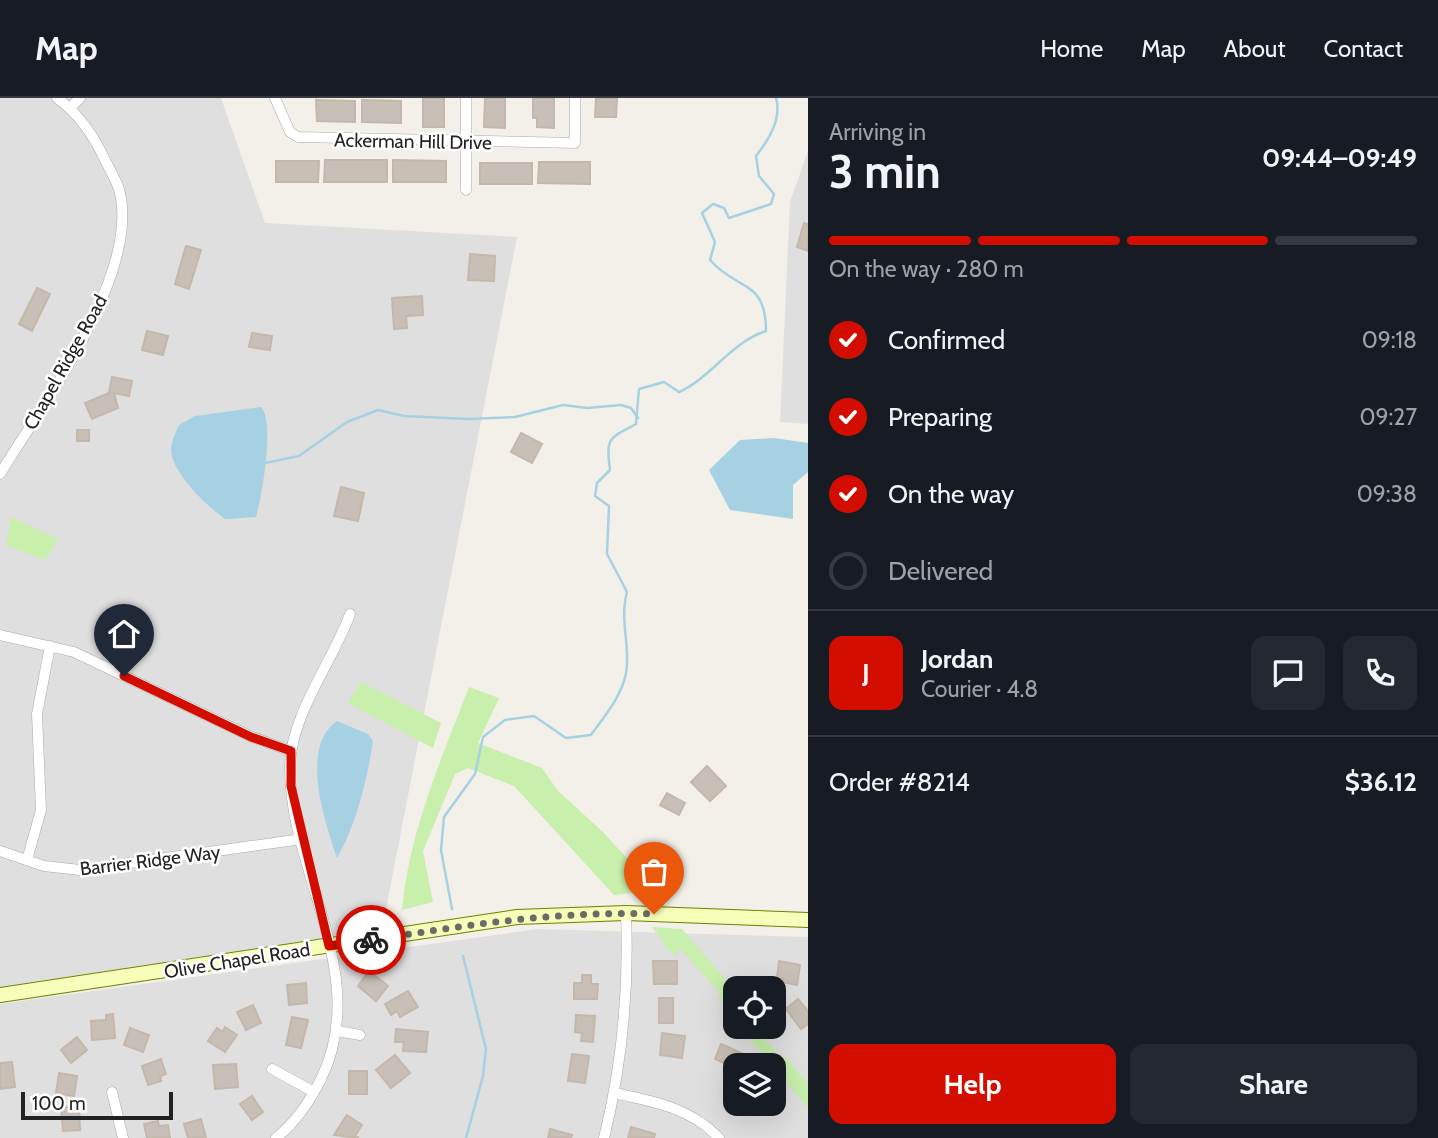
<!DOCTYPE html>
<meta charset="utf-8">
<style>
:root{--surface:#171b24;--page:#242831;--text:#f1f3f6;--muted:#9ea1a6;--line:#363941;--accent:#d30e00}
body{margin:0;font-family:Cabin,sans-serif;background:var(--page);color:var(--text);height:100vh;display:flex;flex-direction:column;font-size:26px;white-space:nowrap}
*{box-sizing:border-box;margin:0}
p{font-size:23px;color:var(--muted)}
.icon{flex:none;width:38px;height:38px;fill:none;stroke:currentColor;stroke-width:2;stroke-linecap:round;stroke-linejoin:round}
.map{position:relative;flex:1;overflow:hidden}
.drawer{display:flex;flex-direction:column;background:var(--surface);width:630px}
.drawer>*{flex:none}
.tools{position:absolute;left:723px;top:878px;display:grid;gap:14px}
.tools a{display:grid;place-items:center;width:63px;height:63px;border-radius:14px;background:var(--surface);box-shadow:0 7px 28px #0002;font-size:35px}
.scale{position:absolute;left:21px;bottom:18px;width:152px;box-sizing:border-box;padding-left:7px;border:4px solid #222;border-top:0;font-size:19px;line-height:24px;white-space:nowrap;color:#222;-webkit-text-stroke:5px #fff;paint-order:stroke}
.pin{position:absolute;display:grid;place-items:center;width:60px;height:60px;color:#fff;margin:-72px -30px;border-radius:50% 50% 50% 0;rotate:-45deg;box-shadow:0 0 7px #0007}
.pin .icon{rotate:45deg}
.courier{position:absolute;display:grid;place-items:center;width:70px;height:70px;margin:-35px;border:5px solid #d30e00;border-radius:50%;background:#fff;color:#222;box-shadow:0 2px 9px #0007}
.head em{font-style:normal;font-weight:700}
.head div{display:flex;flex-direction:column-reverse}
.head{display:flex;align-items:center;justify-content:space-between;height:119px;padding:0 21px}
h1{font-size:46px;font-weight:700;line-height:52px}
.bar{display:grid;grid-template-columns:repeat(4,1fr);gap:10px 7px;align-content:center;height:84px;padding:0 21px}
.bar i{height:9px;border-radius:5px;background:var(--line)}
.bar .current{background:var(--accent)}
.bar p{grid-column:span 4}
.line{display:flex;align-items:center;gap:18px;padding:0 21px;border-top:2px solid var(--line)}
.line div{flex:1}
.round{display:grid;place-items:center;flex:none;width:74px;height:74px;border-radius:14px;background:var(--page)}
ol{padding:0 21px;list-style:none}
li{display:flex;align-items:center;gap:21px;height:77px}
li p{margin-inline-start:auto}
li .icon{padding:7px;border-radius:50%;background:var(--accent);color:#fff;stroke-width:4}
li:last-child{color:var(--muted)}
li i{width:38px;height:38px;border:4px solid var(--line);border-radius:50%}
.button{display:flex;gap:14px;margin-top:auto;padding:14px 21px}
.button a{flex:1;height:80px;border-radius:14px;background:var(--accent);color:#fff;font-size:28px;font-weight:700;line-height:80px;text-align:center}
.button a+a{background:var(--page);color:var(--text)}
header{display:flex;align-items:center;gap:42px;box-sizing:border-box;height:98px;padding:0 35px;background:var(--surface);border-bottom:2px solid var(--line)}
header strong{font-size:33px}
nav{display:flex;gap:38px;margin-inline-start:auto;font-size:24px}
main{display:flex;flex:1;min-height:0}
.map>svg:first-child{display:block}
.residential{fill:#e0dfdf;fill-rule:evenodd}
.grass{fill:#c8efac}
.water{fill:#a6d1e2}
.lines{fill:none;stroke-linecap:round;stroke-linejoin:round}
.stream{stroke:#a6d1e2;stroke-width:2.5}
.building{fill:#c8c0b7;stroke:#c5b7a9;stroke-width:2}
.minor-casing{stroke:#a9a9a9;stroke-width:11}
.secondary-casing{stroke:#6b8100;stroke-width:16}
.minor{stroke:#fff;stroke-width:10}
.secondary{stroke:#f6feba;stroke-width:14}
.done{stroke:#6b6a67;stroke-width:7;stroke-dasharray:0 12.6}
.route{stroke:#d30e00;stroke-width:9}
.labels{text-anchor:middle;stroke-width:5;stroke-linejoin:round;paint-order:stroke}
.street-label{font-size:19px;fill:#222;stroke:#fff}
</style>
<header>
<strong>Map</strong>
<nav><a>Home</a><a>Map</a><a>About</a><a>Contact</a></nav>
</header>
<main>
<div class="map">
<svg width="808" height="1040" viewBox="0 0 808 1040">
<rect width="100%" height="100%" fill="#f2f0e8"/>
<!-- residential -->
<g class="residential">
<path d="M0,0H221L265,125L517,139L382,831L0,889Z"/>
<path d="M808,53V326L780,324L790,104Z"/>
<path d="M538,831L808,839V1040H0V906ZM735,891H774V929H735ZM735,968H774V1006H735Z"/>
</g>
<!-- grass -->
<g class="grass">
<path d="M11,419L58,441L45,462L6,447Z"/>
<path d="M361,584L441,625L433,650L348,605Z"/>
<path d="M469,589L499,600L478,645L542,670L558,693L603,734L656,792L614,797L514,688L468,670L455,676L423,753L433,804L402,812C409,734 441,662 469,589Z"/>
<path d="M652,829L682,831L735,892V922L717,898L721,896L681,852L677,853V859L665,849L663,842Z"/>
<path d="M739,929H754L781,959L784,957L808,986V1010Z"/>
</g>
<!-- water -->
<g class="water">
<path d="M261,309C275,322 262,399 256,419L225,421C207,408 173,376 171,353C171,344 175,336 179,327L195,318Z"/>
<path d="M774,340L808,345V374L793,387V421L730,412L709,372L740,342Z"/>
<path d="M337,623L368,636L373,643C367,682 357,725 337,760C325,724 299,649 337,623Z"/>
</g>
<g class="lines">
<!-- stream -->
<g class="stream">
<path d="M265,365L299,358L347,324L378,312L404,318L468,321L515,319L563,307L587,310L621,307L631,310L638,320"/>
<path d="M452,811L441,752L444,719L475,676L483,639L505,622L534,618L566,640L591,637C604,619 622,598 626,575C631,549 619,523 627,494L607,456L609,408L595,398L597,385L610,372C606,339 608,341 636,326L639,291L664,284L679,294C712,279 730,245 766,233C766,181 737,193 710,162L715,144L702,115L713,106L724,110L729,120L771,106L774,96L759,78L756,58C768,43 782,20 776,0"/>
<path d="M463,858L486,951L483,978L466,1040"/>
</g>
</g>
<!-- building -->
<g class="building">
<rect x="423" y="0" width="21" height="29"/>
<path d="M485,0H505V30L484,29Z"/>
<path d="M533,0H554V30L537,29V20H533Z"/>
<path d="M596,0H617L616,19H595Z"/>
<path d="M316,2L355,3V24L317,23Z"/>
<path d="M362,2L401,3V25L362,24Z"/>
<path d="M325,62H387V84H324Z"/>
<path d="M393,62L446,63V84H393Z"/>
<path d="M276,63H319L318,84H276Z"/>
<path d="M539,64H590V86L538,85Z"/>
<rect x="480" y="65" width="52" height="21"/>
<path d="M804,125L808,126V153L797,149Z"/>
<path d="M186,148L201,152L189,191L175,186Z"/>
<path d="M470,156L495,158L494,183L468,182Z"/>
<path d="M37,190L50,196L32,233L19,226Z"/>
<path d="M422,198L423,217L406,218L407,230L394,231L392,200Z"/>
<path d="M147,233L168,238L163,257L142,252Z"/>
<path d="M252,235L272,238L270,252L249,249Z"/>
<path d="M112,279L132,283L129,298L114,295L118,310L92,321L85,305L109,295Z"/>
<rect x="77" y="332" width="12" height="11"/>
<path d="M521,335L542,346L532,365L511,354Z"/>
<path d="M341,389L364,395L358,423L334,418Z"/>
<path d="M707,668L726,688L710,703L691,684Z"/>
<path d="M667,695L685,705L679,717L660,707Z"/>
<path d="M653,863H677V886H654Z"/>
<path d="M779,863L800,867L797,887L782,884L783,880L777,879Z"/>
<path d="M369,873L388,888L376,903L358,888Z"/>
<path d="M582,877H591V886H598L597,901H574V885H582Z"/>
<path d="M306,885L307,905L289,907L287,887Z"/>
<path d="M408,893L418,909L400,919L397,913L391,917L385,906Z"/>
<rect x="659" y="900" width="14" height="25"/>
<path d="M798,901L808,913V926L801,931L786,911Z"/>
<path d="M253,907L261,925L246,932L237,914Z"/>
<path d="M113,916L115,940L92,942L91,923L106,922V917Z"/>
<path d="M576,917L595,918L593,944L581,943L582,935L575,934Z"/>
<path d="M292,919L308,922L301,950L286,947Z"/>
<path d="M225,929L237,937L225,954L208,943L217,930L223,934Z"/>
<path d="M130,930L149,937L143,954L124,947Z"/>
<path d="M396,931L428,934L426,954L403,953L404,944H395Z"/>
<path d="M662,935L685,938L682,960L660,957Z"/>
<path d="M77,939L87,952L71,965L61,952Z"/>
<path d="M721,946L748,958L744,968L735,970L715,961Z"/>
<path d="M572,956L589,958L585,985L568,983Z"/>
<path d="M395,957L410,975L391,990L376,972Z"/>
<path d="M161,961L166,976L160,978L161,983L148,987L142,968Z"/>
<path d="M12,964L15,989L0,991V965Z"/>
<path d="M236,966L238,989L215,991L213,967Z"/>
<rect x="349" y="973" width="18" height="23"/>
<path d="M59,975L77,978L74,998L56,995Z"/>
<path d="M252,998L263,1014L252,1022L240,1006Z"/>
<path d="M79,1008L80,1032L63,1033L61,1009Z"/>
<path d="M347,1017L362,1027L355,1038L359,1040L334,1037Z"/>
<path d="M201,1021L206,1040H188L184,1026Z"/>
<path d="M158,1023L159,1028L168,1027L170,1040H147L144,1026Z"/>
<path d="M631,1029L655,1036L654,1040H628Z"/>
<path d="M550,1031L572,1037L571,1040H548Z"/>
</g>
<g class="lines">
<!-- minor casing -->
<g class="minor-casing">
<g id="minor">
<path d="M275,0L290,34L298,39L575,45V0"/>
<path d="M70,10L80,0"/>
<path d="M466,92V0"/>
<path d="M0,376C42,307 142,174 119,91C116,82 110,72 105,62C94,38 79,16 57,0"/>
<path d="M0,537L74,554L252,639L291,653"/>
<path d="M0,753L44,768L80,772L302,741"/>
<path d="M27,762L41,712L37,616L50,548"/>
<path d="M338,933L360,937"/>
<path d="M272,971L314,994"/>
<path d="M112,994L123,1040"/>
<path d="M614,995C653,1003 691,1010 719,1040"/>
<path d="M276,1040C295,1025 310,1003 321,981C372,877 289,774 290,669C290,618 333,563 350,516"/>
<path d="M604,1040C622,967 629,890 626,815"/>
</g>
</g>
<!-- secondary casing -->
<g class="secondary-casing">
<path id="secondary" d="M0,897L517,819L626,815L808,822"/>
</g>
<!-- minor -->
<use href="#minor" class="minor"/>
<!-- secondary -->
<use href="#secondary" class="secondary"/>
</g>
<g class="lines">
<!-- done -->
<path class="done" d="M371,842C469,827 554,813 654,816"/>
<!-- route -->
<path class="route" d="M124,578L251,639L291,653V688L329,848L371,842"/>
</g>
<g class="labels">
<!-- street labels -->
<g class="street-label">
<text transform="translate(413 43) rotate(1)" y="7">Ackerman Hill Drive</text>
<text transform="translate(65 264) rotate(-61)" y="7">Chapel Ridge Road</text>
<text transform="translate(150 762) rotate(-7)" y="7">Barrier Ridge Way</text>
<text transform="translate(237 862) rotate(-9)" y="7">Olive Chapel Road</text>
</g>
</g>
</svg>
<div class="tools">
<a><svg class="icon" aria-label="locate" viewBox="0 0 24 24"><circle cx="12" cy="12" r="6"/><path d="M12 2v4M12 18v4M2 12h4M18 12h4"/></svg></a>
<a><svg class="icon" aria-label="layers" viewBox="0 0 24 24"><path d="M12 4l9 5-9 5-9-5zM3 14l9 5 9-5"/></svg></a>
</div>
<div class="scale">100 m</div>
<div class="pin" style="left:654px;top:816px;background:#ea580c"><svg class="icon" aria-label="bag" viewBox="0 0 24 24"><path d="M5 8h14l-1 12H6zM9 8a3 3 0 0 1 6 0"/></svg></div>
<div class="pin" style="left:124px;top:578px;background:#1f2937"><svg class="icon" aria-label="home" viewBox="0 0 24 24"><path d="M3 11l9-7 9 7M6 9v11h12V9"/></svg></div>
<div class="courier" style="left:371px;top:842px"><svg class="icon" aria-label="bike" viewBox="0 0 24 24"><circle cx="6" cy="16" r="4"/><circle cx="18" cy="16" r="4"/><path d="M6 16l4-8h5l3 8M10 8l3 8H6M13 5h3"/></svg></div>
</div>
<section class="drawer">
<div class="head"><div><h1>3 min</h1><p>Arriving in</p></div><em>09:44–09:49</em></div>
<div class="bar"><i class="current"></i><i class="current"></i><i class="current"></i><i></i><p>On the way · 280 m</p></div>
<ol>
<li><svg class="icon" aria-label="check" viewBox="0 0 24 24"><path d="M5 12l5 5 9-10"/></svg>Confirmed<p>09:18</p></li>
<li><svg class="icon" aria-label="check" viewBox="0 0 24 24"><path d="M5 12l5 5 9-10"/></svg>Preparing<p>09:27</p></li>
<li><svg class="icon" aria-label="check" viewBox="0 0 24 24"><path d="M5 12l5 5 9-10"/></svg>On the way<p>09:38</p></li>
<li><i></i>Delivered</li>
</ol>
<div class="line" style="height:126px"><b class="round" style="background:var(--accent);color:#fff">J</b><div><b>Jordan</b><p>Courier · 4.8</p></div><a class="round"><svg class="icon" aria-label="chat" viewBox="0 0 24 24"><path d="M4 5h16v11H9l-5 4z"/></svg></a><a class="round"><svg class="icon" aria-label="phone" viewBox="0 0 24 24"><path d="M5 4h4l2 5-3 2q2 4 5 5l2-3 5 2v4C11 20 4 13 5 4z"/></svg></a></div>
<div class="line" style="height:91px"><div>Order #8214</div><b>$36.12</b></div>
<div class="button"><a>Help</a><a>Share</a></div>
</section>
</main>
